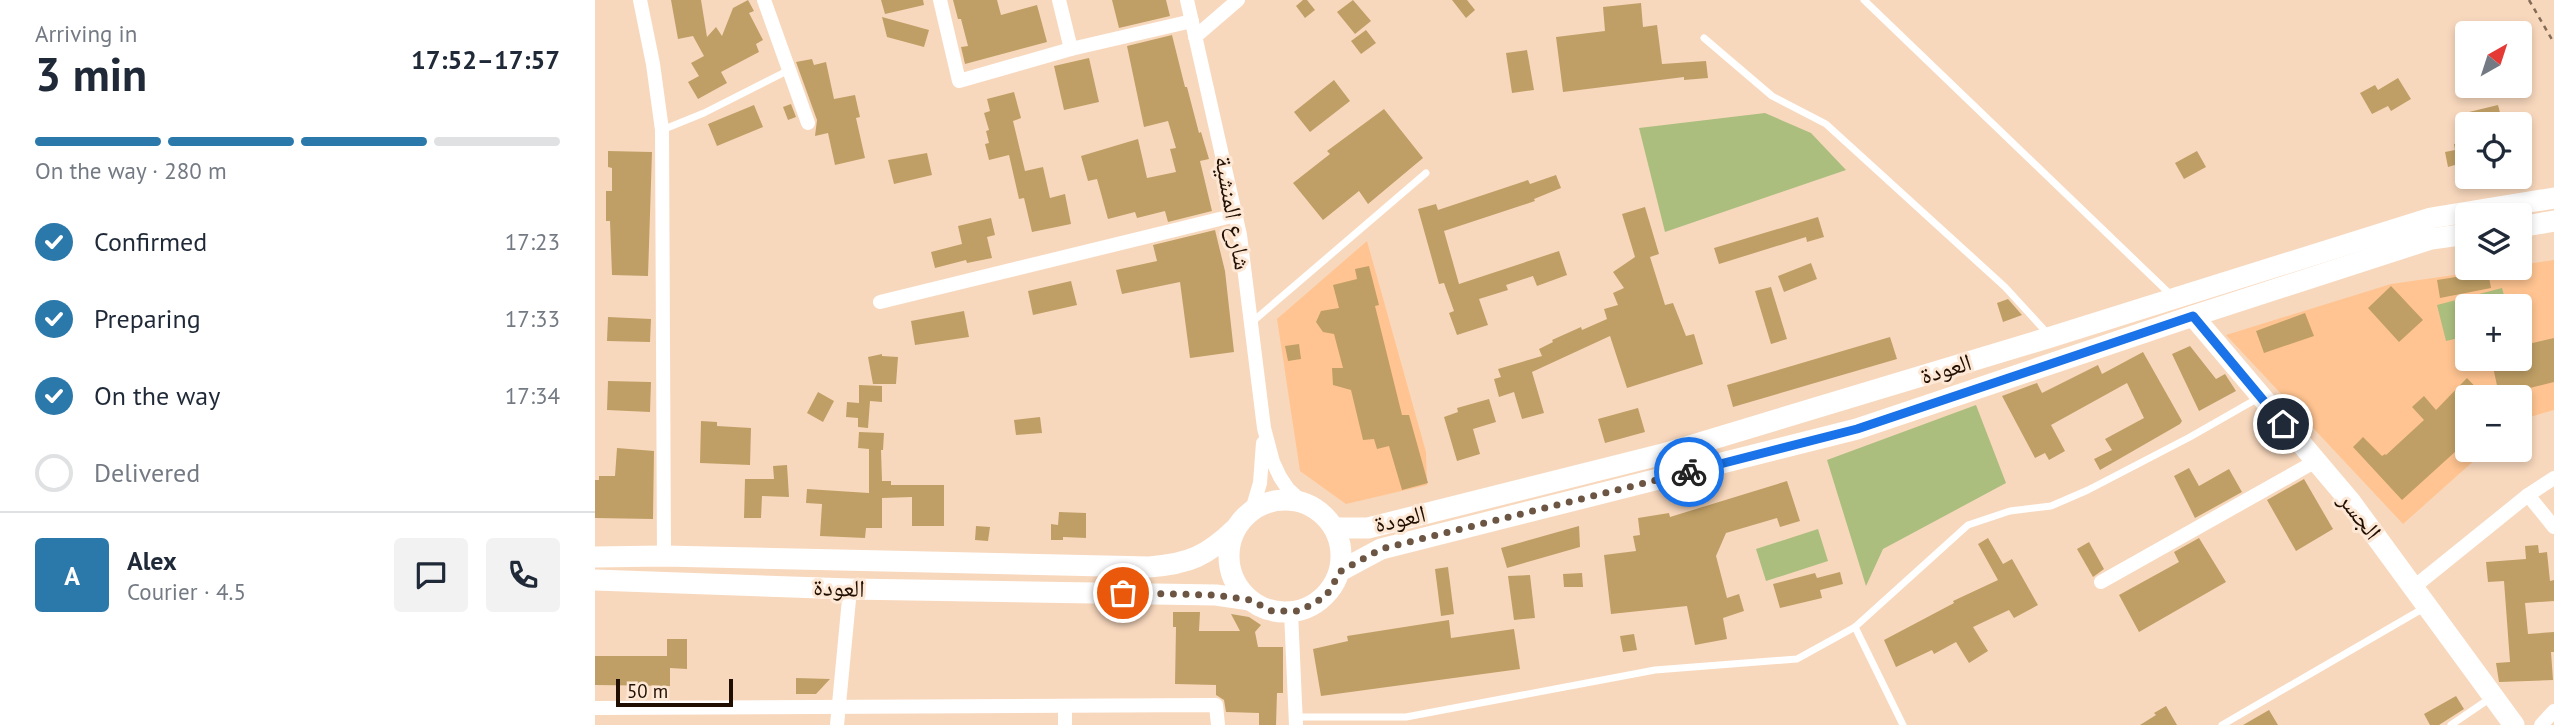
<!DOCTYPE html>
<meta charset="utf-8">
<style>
:root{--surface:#fff;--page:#f2f2f3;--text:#1f2937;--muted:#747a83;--line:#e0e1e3;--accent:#2b78aa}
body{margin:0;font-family:"PT Sans","Noto Naskh Arabic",sans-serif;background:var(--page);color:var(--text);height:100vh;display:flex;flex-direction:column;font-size:26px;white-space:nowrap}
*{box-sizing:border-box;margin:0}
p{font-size:23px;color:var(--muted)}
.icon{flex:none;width:38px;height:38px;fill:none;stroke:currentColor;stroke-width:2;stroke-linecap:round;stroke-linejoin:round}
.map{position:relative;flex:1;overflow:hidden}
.sheet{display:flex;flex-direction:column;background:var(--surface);width:595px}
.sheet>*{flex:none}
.needle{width:46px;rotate:39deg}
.fabs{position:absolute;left:1860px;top:21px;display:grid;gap:14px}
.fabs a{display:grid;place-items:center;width:77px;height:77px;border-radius:7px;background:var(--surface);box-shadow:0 4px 10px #0003;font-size:35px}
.scale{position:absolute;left:21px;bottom:18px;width:117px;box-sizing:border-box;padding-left:7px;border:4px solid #200e00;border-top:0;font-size:19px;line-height:24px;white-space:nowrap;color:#200e00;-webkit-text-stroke:5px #fde7d5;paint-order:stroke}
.pin{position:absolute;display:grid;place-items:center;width:60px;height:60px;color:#fff;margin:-30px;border:4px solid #fff;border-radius:50%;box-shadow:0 2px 7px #0007}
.courier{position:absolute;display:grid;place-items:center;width:70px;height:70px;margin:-35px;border:5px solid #1a73e8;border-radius:50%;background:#fff;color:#222;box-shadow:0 2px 9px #0007}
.head em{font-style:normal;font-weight:600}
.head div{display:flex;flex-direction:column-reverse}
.head{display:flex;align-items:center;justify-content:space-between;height:119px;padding:0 35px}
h1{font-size:46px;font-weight:600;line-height:52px}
.bar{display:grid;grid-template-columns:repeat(4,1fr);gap:10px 7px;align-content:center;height:84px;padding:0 35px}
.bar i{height:9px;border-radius:5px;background:var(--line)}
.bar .current{background:var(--accent)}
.bar p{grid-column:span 4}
.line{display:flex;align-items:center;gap:18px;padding:0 35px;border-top:2px solid var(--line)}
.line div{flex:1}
.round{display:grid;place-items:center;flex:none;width:74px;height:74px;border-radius:7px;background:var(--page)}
ol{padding:0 35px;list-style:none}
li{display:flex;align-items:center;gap:21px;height:77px}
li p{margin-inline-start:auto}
li .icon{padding:7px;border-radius:50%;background:var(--accent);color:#fff;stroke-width:4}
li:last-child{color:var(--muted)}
li i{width:38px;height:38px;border:4px solid var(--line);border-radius:50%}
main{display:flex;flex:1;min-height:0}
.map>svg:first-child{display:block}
.built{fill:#ffc491;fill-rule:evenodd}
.green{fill:#abbe7e}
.building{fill:#bf9f65}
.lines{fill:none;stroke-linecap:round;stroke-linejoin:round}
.path{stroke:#846b57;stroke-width:2.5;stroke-dasharray:5 5;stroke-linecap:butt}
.lane{stroke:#fff;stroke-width:7}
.street{stroke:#fff;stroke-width:14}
.secondary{stroke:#fff;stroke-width:21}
.done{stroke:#6c5542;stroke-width:7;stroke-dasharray:0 12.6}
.route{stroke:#1a73e8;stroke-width:9}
.labels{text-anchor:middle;stroke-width:6;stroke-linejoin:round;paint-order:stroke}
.street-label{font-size:24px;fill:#200e00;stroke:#fde7d5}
</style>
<main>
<section class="sheet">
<div class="head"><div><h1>3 min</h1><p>Arriving in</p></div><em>17:52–17:57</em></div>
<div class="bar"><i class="current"></i><i class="current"></i><i class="current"></i><i></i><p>On the way · 280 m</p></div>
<ol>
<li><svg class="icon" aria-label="check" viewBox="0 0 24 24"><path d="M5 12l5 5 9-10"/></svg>Confirmed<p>17:23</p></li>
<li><svg class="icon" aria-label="check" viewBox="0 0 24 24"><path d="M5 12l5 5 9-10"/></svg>Preparing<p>17:33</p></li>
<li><svg class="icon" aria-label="check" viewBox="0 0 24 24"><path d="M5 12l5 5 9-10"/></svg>On the way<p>17:34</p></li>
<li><i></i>Delivered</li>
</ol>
<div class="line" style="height:126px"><b class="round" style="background:var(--accent);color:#fff">A</b><div><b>Alex</b><p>Courier · 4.5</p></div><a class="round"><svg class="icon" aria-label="chat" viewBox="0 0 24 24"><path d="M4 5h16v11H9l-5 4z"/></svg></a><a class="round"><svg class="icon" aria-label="phone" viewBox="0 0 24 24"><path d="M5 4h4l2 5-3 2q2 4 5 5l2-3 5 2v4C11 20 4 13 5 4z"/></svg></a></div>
</section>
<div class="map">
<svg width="1959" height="725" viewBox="0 0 1959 725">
<rect width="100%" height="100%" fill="#f8d8bd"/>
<!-- built -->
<g class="built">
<path d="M772,241L831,452L832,485L751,504L705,471L682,319Z"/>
<path d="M1959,260V410L1925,420V397H1872V450H1891L1808,524L1631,335L1796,284L1908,268H1925V265ZM1872,306H1925V359H1872Z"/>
</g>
<!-- green -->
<g class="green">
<path d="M1170,113L1216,133L1251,170L1070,232L1044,128Z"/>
<path d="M1907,288L1912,306H1872V336L1851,341L1842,305Z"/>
<path d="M1381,405L1411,483L1288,549L1271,586L1232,460Z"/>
<path d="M1223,529L1233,561L1171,581L1161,549Z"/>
</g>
<!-- building -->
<g class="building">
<path d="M76,0H106L112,37L121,27L127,36L138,8L153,0L159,11L154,13L168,40L161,44L164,52L126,72L132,83L103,99L93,82L104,76L96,63L109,56L98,36L83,39Z"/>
<path d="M286,0H328L329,5L290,14Z"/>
<path d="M358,0H402L406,15L442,5L452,42L370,64L366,47L373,46L366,19H363Z"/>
<path d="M517,0H571L575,16L524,28Z"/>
<path d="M708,0H712L720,10L710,18L701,6Z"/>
<path d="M758,0L776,21L760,34L742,12Z"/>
<path d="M857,0H872L880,10L871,18Z"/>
<path d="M1046,3L1048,27L1062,25L1067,64L1111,61L1113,78L1089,80V77L968,92L961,37L1010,31L1008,7Z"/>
<path d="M287,17L334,30L329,47L292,37Z"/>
<path d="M771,30L781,43L766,54L756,41Z"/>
<path d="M577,35L590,87H592L604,133L606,132L614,159L605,161L617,211L573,222L570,211L542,218L540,212L513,219L502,179L493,181L486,156L543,139L552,178L581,172L575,149L581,148L573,121L549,127L532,46Z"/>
<path d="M932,50L939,90L917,93L911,53Z"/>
<path d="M494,58L504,102L469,110L459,66Z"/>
<path d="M217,59L219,65L231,62L239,99L260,95L265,117L261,118L270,158L240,165L233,133L220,136L222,120L201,62Z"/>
<path d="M1803,78L1816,99L1796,111L1793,106L1777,114L1765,93L1780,85L1783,90Z"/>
<path d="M739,80L755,101L715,132L699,112Z"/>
<path d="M419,92L426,118L418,121L430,171L448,167L455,198L470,194L476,224L437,232L429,198L424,199L414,155L394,160L390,144L394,143L391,131L394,130L389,113L395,111L392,99Z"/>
<path d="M196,104L201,117L193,120L188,107Z"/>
<path d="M159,105L168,127L122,146L113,124Z"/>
<path d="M1903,105L1908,124H1877L1874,112Z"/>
<path d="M789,109L828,158L773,204L764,191L728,220L698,183L735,154L732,151Z"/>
<path d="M1872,141V180L1867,181L1863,164L1853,167L1850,152L1860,150L1859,144Z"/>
<path d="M13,151L57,152L53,276L17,275L15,221H11V191H17V168L13,167Z"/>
<path d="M1602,151L1611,167L1589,179L1580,163Z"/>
<path d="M332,153L337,175L299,184L293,160Z"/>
<path d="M961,175L966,188L939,199L940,201L849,231L864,284L964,251L972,275L942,286L938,276L911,285L913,290L884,299L893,325L862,335L854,313L859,311L849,283L844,284L823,209L841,204L843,210L933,180L935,184Z"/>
<path d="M1050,207L1064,254L1055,257L1070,305L1078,303L1091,336L1099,334L1108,364L1032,388L1015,336L937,372L949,413L927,419L919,392L904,397L899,379L906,377L903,369L947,356L944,349L958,342L957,340L986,327L987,330L1012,319L1009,309L1023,305L1018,293L1029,288L1018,272L1040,257L1027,214Z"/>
<path d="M1223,217L1229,237L1212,242L1211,237L1124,264L1119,248Z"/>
<path d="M396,218L400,235L392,237L397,258L372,263L371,260L340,268L336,252L367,244L363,226Z"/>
<path d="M620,230L630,271L639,352L595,358L585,282L527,294L521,270L562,261L558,245Z"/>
<path d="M1216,263L1222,279L1189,292L1183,276Z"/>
<path d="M774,266L784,305L780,306L807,415H814L833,483L807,490L794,446L782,449L779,439L768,440L756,390L738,385L737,368H748L739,334L728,332L721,322L726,311L744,308L738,285L762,279L760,269Z"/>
<path d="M1893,272L1896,288L1845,298L1842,280Z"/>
<path d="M476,281L482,305L438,315L433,291Z"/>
<path d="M1796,286L1828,320L1804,342L1773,308Z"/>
<path d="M1176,287L1192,339L1176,344L1160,291Z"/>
<path d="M1413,299L1427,315L1408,322L1402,303Z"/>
<path d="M369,311L374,337L320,345L316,321Z"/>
<path d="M1710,313L1719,336L1669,353L1661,331Z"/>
<path d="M13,317L56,319L55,342L12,341Z"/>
<path d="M1295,337L1302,359L1138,407L1132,385Z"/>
<path d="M1959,338V382L1926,390L1925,385L1903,390L1898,367L1919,362L1918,359H1925V346Z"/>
<path d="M704,344L706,359L693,361L690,346Z"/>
<path d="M1595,346L1621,379L1630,374L1641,391L1604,411L1577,354Z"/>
<path d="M1548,352L1587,421L1585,424L1505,470L1499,459L1517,450L1510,439L1549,418L1532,383L1456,425L1470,451L1454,460L1450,453L1440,458L1407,396L1442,383L1447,393L1503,365L1507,374Z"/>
<path d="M287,354V356L303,357L301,384H278L273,357Z"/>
<path d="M1872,378L1890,397H1872V441L1807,500L1758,447L1768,437L1787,456L1790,454L1791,455L1829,420L1817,407L1829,396L1841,410Z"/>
<path d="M13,381L56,382L55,412L12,410Z"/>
<path d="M264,385L287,386V402L275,401L273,428L263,427V418L251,417L252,402L264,403Z"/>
<path d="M223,392L239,401L228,422L212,413Z"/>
<path d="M894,399L901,422L878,429L885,454L862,461L849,417L863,412L862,408Z"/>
<path d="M1043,408L1050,432L1010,443L1003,419Z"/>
<path d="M445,417L447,433L421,435L419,420Z"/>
<path d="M106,421L122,422V426L156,428L155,465L105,463Z"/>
<path d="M264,432L289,433L288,450H286L287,481H296V485H349V526H317V497L287,498V528H271L270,538L225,536L227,504L211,503L212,489L274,493V449L263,448Z"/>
<path d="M22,448L59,451L58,519L0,518V480H4V476H20Z"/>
<path d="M192,465L194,497L167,496L166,518H149L150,479H179L178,466Z"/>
<path d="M1594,468L1604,486L1634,469L1647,492L1600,518L1579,476Z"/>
<path d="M1709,479L1738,529L1701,551L1672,500Z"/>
<path d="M1192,481L1205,521L1185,527L1182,518L1131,533L1121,556L1132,598L1144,594L1149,611L1128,618L1132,639L1100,645L1092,606L1016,614L1009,555L1041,551L1038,536L1045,535L1043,518L1074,513L1075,517Z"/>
<path d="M464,512L491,513V538L468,537V540H456V524L463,525Z"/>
<path d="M381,526L395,527L393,541L380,540Z"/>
<path d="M984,526L985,547L912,568L906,548Z"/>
<path d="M1393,538L1408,564L1417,559L1443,605L1419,618L1414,610L1378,627L1393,651L1374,663L1361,642L1339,654L1337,650L1301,667L1289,640L1359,603L1358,601L1403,580L1383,544Z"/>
<path d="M1604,538L1631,582L1544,632L1524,595L1584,562L1579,552Z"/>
<path d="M1494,542L1509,569L1498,577L1482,549Z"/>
<path d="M1943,545L1944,553L1952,552L1955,581L1959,580V601L1930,603L1933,634L1959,632V652H1956L1958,680L1904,682L1901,663L1915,662L1909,581L1893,582L1891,562L1931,559L1930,546Z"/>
<path d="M853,567L859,614L846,616L840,569Z"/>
<path d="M1245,572L1248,584L1225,590L1227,598L1185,608L1178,584L1220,573L1222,578Z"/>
<path d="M987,573L988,587H969L968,574Z"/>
<path d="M935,575L940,618L919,620L913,576Z"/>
<path d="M578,612H605L604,631H645L636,614L654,617L666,625L660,632L663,647H688V693H682L681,725H664V713L631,712L629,700L621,695V685L580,684L581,627H578Z"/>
<path d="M854,620L856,638L919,629L925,669L726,696L718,649L753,641L752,636Z"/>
<path d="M1039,634L1042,650L1028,652L1025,636Z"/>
<path d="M72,639H92V669L75,668V686L0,685V656H72Z"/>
<path d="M201,678L235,679L221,694H201Z"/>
<path d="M1861,696L1869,709L1844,725H1835L1829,714Z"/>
<path d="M1571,706L1582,725H1545L1561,715L1559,713Z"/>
<path d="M1674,710L1683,725H1648Z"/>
</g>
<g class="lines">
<!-- path -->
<path class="path" d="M1934,0L1959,43"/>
<!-- lane -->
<g class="lane">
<path d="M1269,0L1576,295"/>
<path d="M1109,38L1177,96L1231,124L1410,287L1454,335"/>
<path d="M67,130L109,113L194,70"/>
<path d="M656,323L831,173"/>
<path d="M1260,627L1308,725"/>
<path d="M701,717H811L1060,670L1202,659L1260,627L1373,525L1415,511L1456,506L1493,490L1595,437L1665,397"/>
<path d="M1627,725L1829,608"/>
<path d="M1856,725L1897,697"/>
</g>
<!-- street -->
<g class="street">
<path d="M45,0L58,64L67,130L69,556"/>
<path d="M169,0L213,123"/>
<path d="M345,0L364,81L476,49L597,21"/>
<path d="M464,0L476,49"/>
<path d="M592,0L645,235L669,428L678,462L685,477L693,489L706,501"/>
<path d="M600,37L643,0"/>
<path d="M285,302L641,215"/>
<path d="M1933,495L1959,527"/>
<path d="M657,510L665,483L668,443"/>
<path d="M1506,582L1721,461"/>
<path d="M1819,587L1933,495L1959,478"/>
<path d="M696,612L701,725"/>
<path d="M470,707V725"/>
<path d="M0,708L621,705L623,725"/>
<path d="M242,725L255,589"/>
<path d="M1946,725L1959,711"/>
</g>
<!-- secondary -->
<g class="secondary">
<path d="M1925,227L1959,221"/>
<path d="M1598,316L1755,501L1919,725"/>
<circle cx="690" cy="556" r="56"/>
<path d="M740,528H773L1068,454L1456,337L1836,218L1959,198"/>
<path d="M0,557L69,556L554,567C594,564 612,556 641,528"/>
<path d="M745,571L786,549L1262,429L1598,316L1836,239L1872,234"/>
<path d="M0,580L255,589L621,595L655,600"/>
</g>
</g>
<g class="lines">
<!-- done -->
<path class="done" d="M528,593L621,595L655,600L677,611H705L731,596L746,571L786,549L1094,472"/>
<!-- route -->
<path class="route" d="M1094,472L1262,429L1598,316L1688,424"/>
</g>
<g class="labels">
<!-- street labels -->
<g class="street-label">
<text transform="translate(638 213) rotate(80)" y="8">شارع المنشية</text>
<text transform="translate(1351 369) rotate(-17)" y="8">العودة</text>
<text transform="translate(1765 516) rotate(52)" y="8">الجسر</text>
<text transform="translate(805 519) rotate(-13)" y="8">العودة</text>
<text transform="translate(244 588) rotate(2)" y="8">العودة</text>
</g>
</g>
</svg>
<div class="fabs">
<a><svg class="needle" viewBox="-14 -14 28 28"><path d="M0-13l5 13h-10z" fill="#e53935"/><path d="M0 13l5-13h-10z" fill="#747a83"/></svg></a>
<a><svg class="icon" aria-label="locate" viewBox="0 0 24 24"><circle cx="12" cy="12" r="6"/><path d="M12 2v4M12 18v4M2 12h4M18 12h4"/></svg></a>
<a><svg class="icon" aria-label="layers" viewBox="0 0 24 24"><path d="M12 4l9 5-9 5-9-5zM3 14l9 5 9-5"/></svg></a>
<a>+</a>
<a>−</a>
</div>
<div class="scale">50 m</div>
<div class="pin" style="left:528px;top:593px;background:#ea580c"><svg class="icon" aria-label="bag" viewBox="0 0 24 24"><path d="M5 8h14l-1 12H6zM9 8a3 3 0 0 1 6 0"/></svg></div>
<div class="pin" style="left:1688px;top:424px;background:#1f2937"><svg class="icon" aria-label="home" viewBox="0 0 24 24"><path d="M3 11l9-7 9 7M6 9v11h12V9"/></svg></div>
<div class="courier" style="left:1094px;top:472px"><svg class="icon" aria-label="bike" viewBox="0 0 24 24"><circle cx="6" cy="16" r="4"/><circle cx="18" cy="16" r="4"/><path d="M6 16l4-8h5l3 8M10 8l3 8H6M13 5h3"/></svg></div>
</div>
</main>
